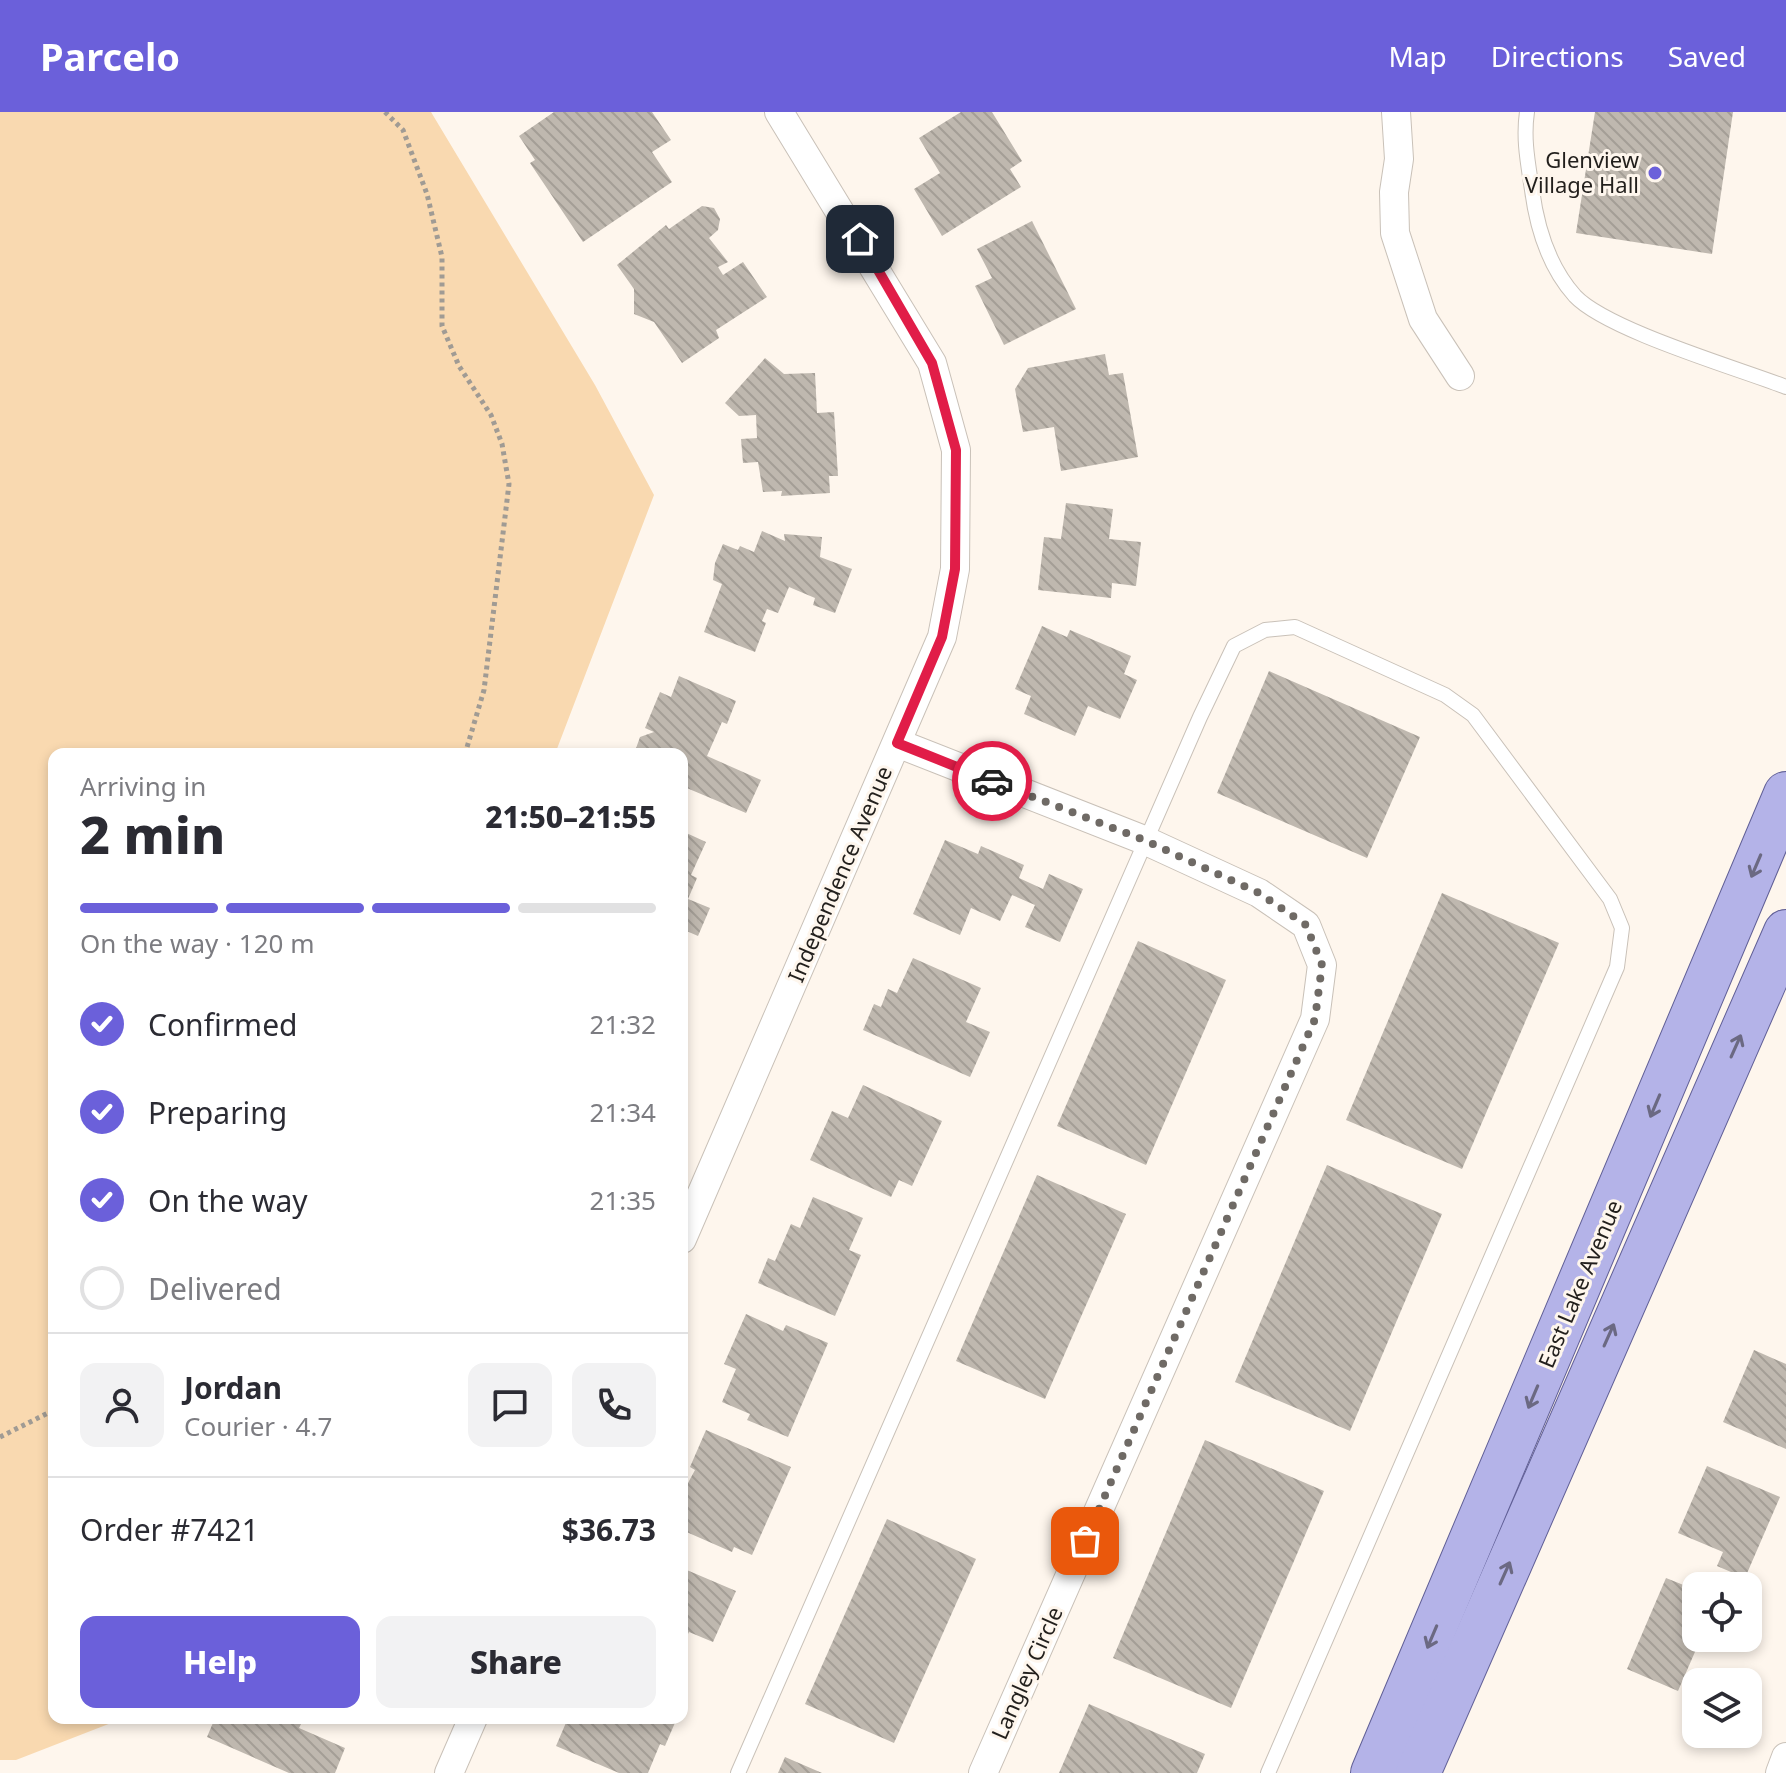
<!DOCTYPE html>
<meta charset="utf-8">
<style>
:root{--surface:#fff;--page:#f2f2f3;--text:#2b2b33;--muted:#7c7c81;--line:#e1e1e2;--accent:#6b60da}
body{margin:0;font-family:"Noto Sans",sans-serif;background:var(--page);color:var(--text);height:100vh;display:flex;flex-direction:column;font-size:30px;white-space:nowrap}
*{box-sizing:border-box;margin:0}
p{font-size:26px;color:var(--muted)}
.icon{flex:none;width:44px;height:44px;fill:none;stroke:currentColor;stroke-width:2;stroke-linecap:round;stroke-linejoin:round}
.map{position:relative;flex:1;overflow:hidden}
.panel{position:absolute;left:48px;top:636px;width:640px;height:976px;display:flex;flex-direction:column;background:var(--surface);border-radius:16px;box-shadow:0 4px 12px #0003}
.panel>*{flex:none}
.fabs{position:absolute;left:1682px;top:1460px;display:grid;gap:16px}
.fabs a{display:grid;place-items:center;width:80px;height:80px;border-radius:16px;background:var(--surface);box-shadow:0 4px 12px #0003;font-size:40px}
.pin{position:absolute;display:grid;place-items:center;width:68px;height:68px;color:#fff;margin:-34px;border-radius:16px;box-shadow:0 4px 12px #0006}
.courier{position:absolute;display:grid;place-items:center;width:80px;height:80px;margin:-40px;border:6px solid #e11d48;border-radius:50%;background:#fff;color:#222;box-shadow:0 2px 10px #0007}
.overview em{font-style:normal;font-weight:800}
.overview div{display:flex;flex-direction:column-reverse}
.overview{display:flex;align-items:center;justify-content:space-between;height:136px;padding:0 32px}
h1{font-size:52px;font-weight:800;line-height:60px}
.bar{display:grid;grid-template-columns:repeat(4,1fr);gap:12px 8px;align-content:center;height:96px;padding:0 32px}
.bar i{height:10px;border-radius:6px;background:var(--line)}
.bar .current{background:var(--accent)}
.bar p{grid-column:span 4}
.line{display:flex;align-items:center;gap:20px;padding:0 32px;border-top:2px solid var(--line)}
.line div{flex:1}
.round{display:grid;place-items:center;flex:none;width:84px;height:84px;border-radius:16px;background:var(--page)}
ol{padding:0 32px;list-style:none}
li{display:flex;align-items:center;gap:24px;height:88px}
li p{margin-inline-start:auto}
li .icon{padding:8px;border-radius:50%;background:var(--accent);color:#fff;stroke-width:4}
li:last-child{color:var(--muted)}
li i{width:44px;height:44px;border:4px solid var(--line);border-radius:50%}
.action{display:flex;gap:16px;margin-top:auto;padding:16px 32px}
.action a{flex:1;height:92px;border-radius:16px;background:var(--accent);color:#fff;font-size:32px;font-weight:800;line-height:92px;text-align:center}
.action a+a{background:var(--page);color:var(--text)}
header{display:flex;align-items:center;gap:48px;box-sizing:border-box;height:112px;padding:0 40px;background:var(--accent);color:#fff}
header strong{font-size:38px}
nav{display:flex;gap:44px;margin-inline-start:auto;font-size:28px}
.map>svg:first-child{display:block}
.green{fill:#f9d9b0}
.building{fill:url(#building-back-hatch)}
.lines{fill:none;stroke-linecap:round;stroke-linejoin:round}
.lane-casing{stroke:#c9c1b8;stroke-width:16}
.street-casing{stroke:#c9c1b8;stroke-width:30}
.primary-casing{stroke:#605f96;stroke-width:46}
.path{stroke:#a09b94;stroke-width:5;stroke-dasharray:4 4;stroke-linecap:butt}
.lane{stroke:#fff;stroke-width:14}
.street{stroke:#fff;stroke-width:28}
.primary{stroke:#b4b3e8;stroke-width:44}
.oneway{stroke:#6b6982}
.done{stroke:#6f6a65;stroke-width:8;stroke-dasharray:0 14.4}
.route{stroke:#e11d48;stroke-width:10}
.poi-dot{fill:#6b60da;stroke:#fef6ed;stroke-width:3}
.labels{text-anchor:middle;stroke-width:6;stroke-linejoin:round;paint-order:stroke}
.poi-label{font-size:22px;fill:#221f1c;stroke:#fef6ed;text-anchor:end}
.street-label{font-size:22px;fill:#221f1c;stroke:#fef6ed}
</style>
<header>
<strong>Parcelo</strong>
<nav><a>Map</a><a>Directions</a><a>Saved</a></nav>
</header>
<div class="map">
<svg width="1786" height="1661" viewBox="0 0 1786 1661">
<defs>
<pattern id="building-back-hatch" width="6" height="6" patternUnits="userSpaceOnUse" patternTransform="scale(2)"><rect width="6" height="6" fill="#bfb8af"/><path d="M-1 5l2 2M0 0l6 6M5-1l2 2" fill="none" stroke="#a49e96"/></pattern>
</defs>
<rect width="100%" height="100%" fill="#fef6ed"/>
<!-- green -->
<path class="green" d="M0,0H431L595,273L654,383L555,642H54V1606H124L16,1648H0Z"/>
<!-- building -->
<g class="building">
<path d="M554,0H652L671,28L652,40L672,70L583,130L530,51L535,48L519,24Z"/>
<path d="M961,0H992L1022,49L1010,57L1021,75L942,124L914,77L940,61L919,26Z"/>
<path d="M1595,0H1733L1712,142L1576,121Z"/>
<path d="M702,94L714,96L720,107L718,118L709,126L728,150L718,155L723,163L743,150L767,185L716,218L719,226L682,251L654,210L634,202V177L617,153L666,113L669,117Z"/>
<path d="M1032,109L1076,197L1004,233L975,174L992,166L977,137Z"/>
<path d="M1105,242L1109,263L1123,261L1138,345L1061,359L1054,315L1023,320L1015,277L1028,256Z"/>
<path d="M765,246L784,262L815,261L817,301L834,300L838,364H829L830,381L781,384L782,379L763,380L758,350L743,351L741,327L757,326L756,303L739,304L725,291Z"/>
<path d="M1066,391L1113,397L1109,427L1141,430L1136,474L1112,471L1111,486L1038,478L1044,425L1061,427Z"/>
<path d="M762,419L785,429L784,422L822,425L820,445L852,457L835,501L813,493L815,486L789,475L778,501L767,497L762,509L766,511L755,540L704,520L722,472L713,468L715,451L723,432L738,438L740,434L754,440Z"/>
<path d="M1042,514L1067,525L1070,518L1131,544L1124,562L1137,568L1120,607L1088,594L1075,624L1024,602L1031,584L1015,577Z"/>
<path d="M1269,559L1420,625L1367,746L1217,681Z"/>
<path d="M679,564L736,589L727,612L722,610L707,644L761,668L746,701L682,674V642H634L640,625L654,620L645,616L660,580L671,585Z"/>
<path d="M682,719L706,730L691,763L697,766L688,787L710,796L698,824L682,817Z"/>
<path d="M945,728L978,742L981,734L1024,753L1019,766L1043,777L1049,762L1083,777L1060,830L1025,815L1035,793L1012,783L1000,809L971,796L960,823L913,802Z"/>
<path d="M1442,781L1559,831L1462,1057L1346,1008Z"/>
<path d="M1138,829L1226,868L1146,1053L1057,1014Z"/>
<path d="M913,846L981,876L966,910L990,920L970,965L863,918L874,892L881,895L888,877L897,881Z"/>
<path d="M863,973L942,1009L912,1074L899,1068L891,1085L810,1048L832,999L848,1006Z"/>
<path d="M1327,1053L1442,1102L1350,1319L1235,1270Z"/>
<path d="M1037,1063L1126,1102L1045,1287L956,1249Z"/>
<path d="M813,1085L863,1106L849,1138L861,1143L835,1204L758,1171L768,1146L775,1149L791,1112L800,1116Z"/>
<path d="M746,1202L783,1219L786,1213L828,1231L788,1325L747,1308L750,1302L722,1290L736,1257L724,1252Z"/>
<path d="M1754,1238L1786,1252V1337L1723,1310Z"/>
<path d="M706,1318L791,1355L752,1443L734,1435L732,1440L682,1418V1382L695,1358L690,1355Z"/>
<path d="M1205,1328L1324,1379L1231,1596L1113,1546Z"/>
<path d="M1707,1354L1780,1385L1745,1466L1717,1454L1723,1440L1678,1421Z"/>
<path d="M887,1407L976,1447L894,1631L805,1592Z"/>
<path d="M682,1456L736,1479L713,1530L689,1520L682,1534Z"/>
<path d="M1666,1466L1696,1478V1526H1701L1678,1579L1627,1557Z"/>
<path d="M1089,1592L1205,1642L1197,1661H1059Z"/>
<path d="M215,1606H304L299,1616L345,1636L335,1661H289L207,1625Z"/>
<path d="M568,1606H677L665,1634L660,1632L648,1661H619L556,1634Z"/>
<path d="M785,1645L822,1661H778Z"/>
</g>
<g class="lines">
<!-- lane casing -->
<g class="lane-casing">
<g id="lane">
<path d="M1527,0C1523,27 1528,51 1532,78C1537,116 1549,155 1575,184C1607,218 1737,256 1786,275"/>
<path d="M738,1661L1200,605L1234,534L1265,518L1295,515L1445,583L1473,603L1610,787L1622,816L1617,855L1268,1661"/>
</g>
</g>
<!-- street casing -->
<g class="street-casing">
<g id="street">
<path d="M1396,0L1399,47L1394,80L1395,121L1423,207L1460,264"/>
<path d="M897,631L1144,728L1259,781L1306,813L1322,853L1315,907L983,1661"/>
<path d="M682,1127L942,525L955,457L956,338L932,251L779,0"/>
<path d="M449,1661L473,1606"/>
<path d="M1780,1661L1786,1645"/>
</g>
</g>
<!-- primary casing -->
<g class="primary-casing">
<g id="primary">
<path d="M1373,1661L1786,682"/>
<path d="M1418,1661L1786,820"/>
</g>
</g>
<!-- path -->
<g class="path">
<path d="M385,0L403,18L427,82L442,145V214L459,254L491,303L502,332L509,372L484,578L465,642"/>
<path d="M0,1325L54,1298"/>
</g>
<!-- lane -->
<use href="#lane" class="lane"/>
<!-- street -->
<use href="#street" class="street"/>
<!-- primary -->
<use href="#primary" class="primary"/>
</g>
<!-- one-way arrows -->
<defs><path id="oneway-shaft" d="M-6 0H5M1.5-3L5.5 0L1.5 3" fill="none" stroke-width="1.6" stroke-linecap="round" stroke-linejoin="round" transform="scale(2)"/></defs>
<g class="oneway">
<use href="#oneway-shaft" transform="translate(1756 754) rotate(113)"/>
<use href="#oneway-shaft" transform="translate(1736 934) rotate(-66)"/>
<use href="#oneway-shaft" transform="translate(1655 994) rotate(113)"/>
<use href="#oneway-shaft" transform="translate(1609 1223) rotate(-66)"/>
<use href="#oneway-shaft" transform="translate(1533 1285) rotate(113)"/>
<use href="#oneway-shaft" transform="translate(1505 1461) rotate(-66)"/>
<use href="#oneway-shaft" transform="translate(1432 1525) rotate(113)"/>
</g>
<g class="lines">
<!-- done -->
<path class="done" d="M992,669L1144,728L1259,781L1306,813L1322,853L1315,907L1085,1429"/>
<!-- route -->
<path class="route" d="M860,127L932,251L956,338L955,457L942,525L897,631L992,669"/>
</g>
<!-- markers -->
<circle class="poi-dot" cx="1655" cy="61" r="8"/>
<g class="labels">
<!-- poi labels -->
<g class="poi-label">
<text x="1639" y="56">Glenview<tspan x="1639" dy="25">Village Hall</tspan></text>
</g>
<!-- street labels -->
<g class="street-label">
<text transform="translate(840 762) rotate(-67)" y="8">Independence Avenue</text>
<text transform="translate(1580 1172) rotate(-67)" y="8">East Lake Avenue</text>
<text transform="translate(1027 1561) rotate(-66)" y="8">Langley Circle</text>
</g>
</g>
</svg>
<div class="fabs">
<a><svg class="icon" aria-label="locate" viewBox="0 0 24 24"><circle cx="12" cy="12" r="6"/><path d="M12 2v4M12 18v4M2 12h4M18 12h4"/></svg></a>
<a><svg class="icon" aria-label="layers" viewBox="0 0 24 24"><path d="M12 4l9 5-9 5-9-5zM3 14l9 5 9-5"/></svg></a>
</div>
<div class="pin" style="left:1085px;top:1429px;background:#ea580c"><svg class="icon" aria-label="bag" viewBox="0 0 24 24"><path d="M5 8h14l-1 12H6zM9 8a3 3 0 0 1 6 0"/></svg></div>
<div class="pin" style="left:860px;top:127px;background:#1f2937"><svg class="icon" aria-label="home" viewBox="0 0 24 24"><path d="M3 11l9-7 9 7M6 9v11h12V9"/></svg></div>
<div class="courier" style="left:992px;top:669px"><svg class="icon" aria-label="car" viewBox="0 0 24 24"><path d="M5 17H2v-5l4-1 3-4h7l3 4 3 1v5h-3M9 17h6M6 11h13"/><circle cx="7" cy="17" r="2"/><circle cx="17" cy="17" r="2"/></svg></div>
<section class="panel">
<div class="overview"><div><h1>2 min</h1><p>Arriving in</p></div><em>21:50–21:55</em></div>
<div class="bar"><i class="current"></i><i class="current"></i><i class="current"></i><i></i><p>On the way · 120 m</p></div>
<ol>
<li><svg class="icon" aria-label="check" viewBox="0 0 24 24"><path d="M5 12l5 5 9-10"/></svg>Confirmed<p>21:32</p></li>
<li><svg class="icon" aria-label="check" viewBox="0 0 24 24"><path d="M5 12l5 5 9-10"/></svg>Preparing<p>21:34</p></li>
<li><svg class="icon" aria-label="check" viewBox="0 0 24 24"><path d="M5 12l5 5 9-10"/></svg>On the way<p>21:35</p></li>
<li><i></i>Delivered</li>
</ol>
<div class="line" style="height:144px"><a class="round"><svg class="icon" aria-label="person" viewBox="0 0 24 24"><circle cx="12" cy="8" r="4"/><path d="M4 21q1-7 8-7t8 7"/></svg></a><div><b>Jordan</b><p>Courier · 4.7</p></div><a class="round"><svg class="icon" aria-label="chat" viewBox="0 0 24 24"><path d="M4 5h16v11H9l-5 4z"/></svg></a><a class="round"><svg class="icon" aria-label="phone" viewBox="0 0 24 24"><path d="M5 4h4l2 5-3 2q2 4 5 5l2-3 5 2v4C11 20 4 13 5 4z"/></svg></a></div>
<div class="line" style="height:104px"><div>Order #7421</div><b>$36.73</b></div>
<div class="action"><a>Help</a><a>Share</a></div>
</section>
</div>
